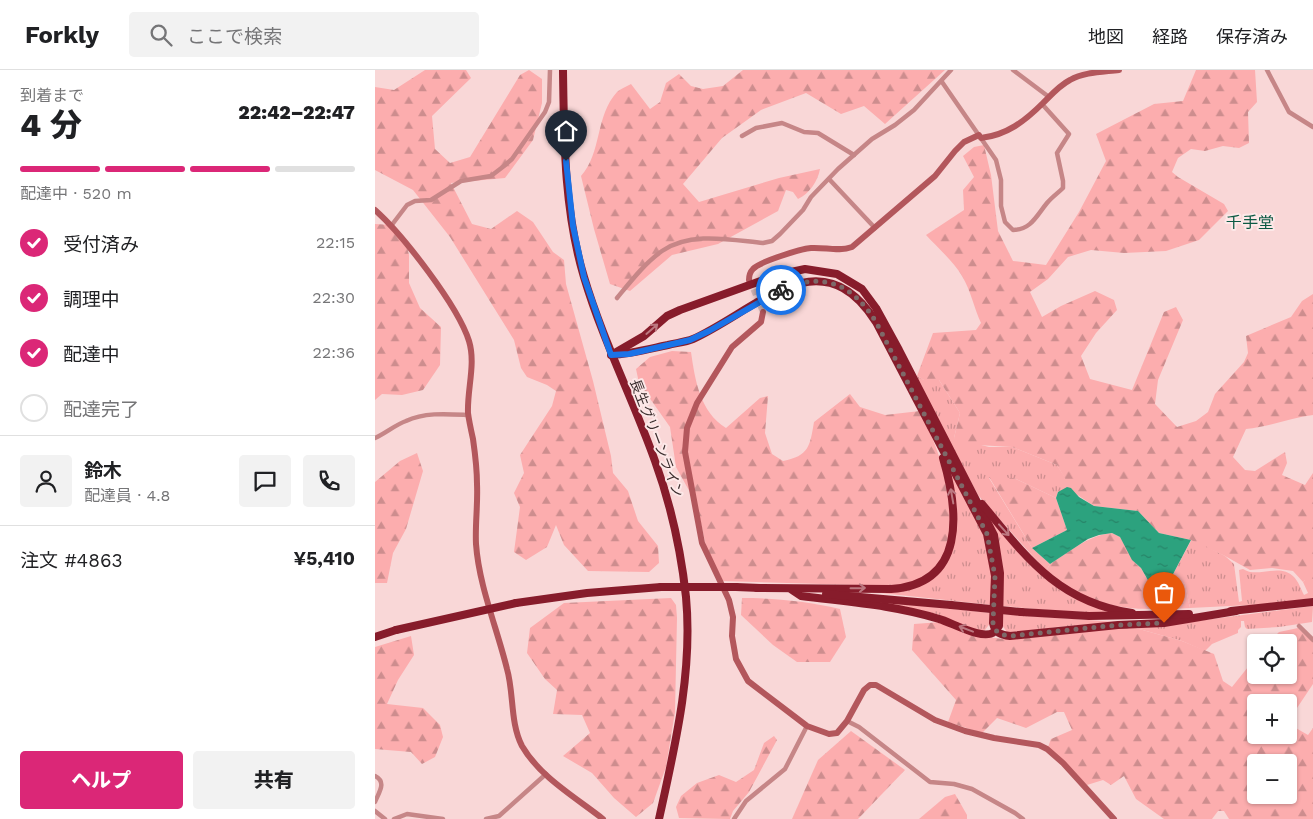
<!DOCTYPE html>
<html lang="ja">
<meta charset="utf-8">
<style>
:root{--surface:#fff;--page:#f2f2f2;--text:#202124;--muted:#757577;--line:#e0e0e0;--accent:#db2777}
body{margin:0;font-family:"Work Sans","Noto Sans JP",sans-serif;background:var(--page);color:var(--text);height:100vh;display:flex;flex-direction:column;font-size:19px;white-space:nowrap}
*{box-sizing:border-box;margin:0}
p{font-size:16px;color:var(--muted)}
.icon{flex:none;width:28px;height:28px;fill:none;stroke:currentColor;stroke-width:2;stroke-linecap:round;stroke-linejoin:round}
.map{position:relative;flex:1;overflow:hidden}
.details{display:flex;flex-direction:column;background:var(--surface);width:375px}
.details>*{flex:none}
.fabs{position:absolute;left:872px;top:564px;display:grid;gap:10px}
.fabs a{display:grid;place-items:center;width:50px;height:50px;border-radius:5px;background:var(--surface);box-shadow:0 1px 4px #0004;font-size:25px}
.pin{position:absolute;display:grid;place-items:center;width:42px;height:42px;color:#fff;margin:-51px -21px;border-radius:50% 50% 50% 0;rotate:-45deg;box-shadow:0 0 5px #0007}
.pin .icon{rotate:45deg}
.courier{position:absolute;display:grid;place-items:center;width:50px;height:50px;margin:-25px;border:4px solid #1a73e8;border-radius:50%;background:#fff;color:#222;box-shadow:0 1px 6px #0007}
.headline em{font-style:normal;font-weight:800}
.headline div{display:flex;flex-direction:column-reverse}
.headline{display:flex;align-items:center;justify-content:space-between;height:85px;padding:0 20px}
h1{font-size:32px;font-weight:800;line-height:38px}
.bar{display:grid;grid-template-columns:repeat(4,1fr);gap:8px 5px;align-content:center;height:60px;padding:0 20px}
.bar i{height:6px;border-radius:4px;background:var(--line)}
.bar .current{background:var(--accent)}
.bar p{grid-column:span 4}
.line{display:flex;align-items:center;gap:12px;padding:0 20px;border-top:1px solid var(--line)}
.line div{flex:1}
.round{display:grid;place-items:center;flex:none;width:52px;height:52px;border-radius:5px;background:var(--page)}
ol{padding:0 20px;list-style:none}
li{display:flex;align-items:center;gap:15px;height:55px}
li p{margin-inline-start:auto}
li .icon{padding:5px;border-radius:50%;background:var(--accent);color:#fff;stroke-width:4}
li:last-child{color:var(--muted)}
li i{width:28px;height:28px;border:2px solid var(--line);border-radius:50%}
.action{display:flex;gap:10px;margin-top:auto;padding:10px 20px}
.action a{flex:1;height:58px;border-radius:5px;background:var(--accent);color:#fff;font-size:20px;font-weight:800;line-height:58px;text-align:center}
.action a+a{background:var(--page);color:var(--text)}
header{display:flex;align-items:center;gap:30px;box-sizing:border-box;height:70px;padding:0 25px;background:var(--surface);border-bottom:1px solid var(--line)}
header strong{font-size:24px}
nav{display:flex;gap:28px;margin-inline-start:auto;font-size:18px}
.search{width:350px;height:45px;background:var(--page);display:flex;align-items:center;gap:12px;box-sizing:border-box;padding:0 18px;border-radius:5px;color:var(--muted);font-size:19px}
main{display:flex;flex:1;min-height:0}
.map>svg:first-child{display:block}
.grass{fill:url(#grass-tufts)}
.forest{fill:url(#forest-firs);fill-rule:evenodd}
.water{fill:url(#water-ripples)}
.lines{fill:none;stroke-linecap:round;stroke-linejoin:round}
.secondary-tunnel{stroke:#d3b5b5;stroke-width:6;stroke-dasharray:6 3;stroke-linecap:butt}
.street{stroke:#c68687;stroke-width:4.5}
.secondary{stroke:#b3575c;stroke-width:6}
.highway{stroke:#871c2b;stroke-width:8}
.highway-bridge{stroke:#871c2b;stroke-width:8}
.oneway{stroke:#bc7880}
.done{stroke:#7e6969;stroke-width:5;stroke-dasharray:0 9}
.route{stroke:#1a73e8;stroke-width:6}
.labels{text-anchor:middle;stroke-width:4;stroke-linejoin:round;paint-order:stroke}
.street-label{font-size:14px;fill:#3b2e2e;stroke:#fde8e8}
.quarter-label{font-size:16px;fill:#0b5943;stroke:#fde8e8}
</style>
<header>
<strong>Forkly</strong>
<div class="search"><svg class="icon" aria-label="search" viewBox="0 0 24 24"><circle cx="10" cy="10" r="6"/><path d="M15 15l6 6"/></svg>ここで検索</div>
<nav><a>地図</a><a>経路</a><a>保存済み</a></nav>
</header>
<main>
<section class="details">
<div class="headline"><div><h1>4 分</h1><p>到着まで</p></div><em>22:42–22:47</em></div>
<div class="bar"><i class="current"></i><i class="current"></i><i class="current"></i><i></i><p>配達中 · 520 m</p></div>
<ol>
<li><svg class="icon" aria-label="check" viewBox="0 0 24 24"><path d="M5 12l5 5 9-10"/></svg>受付済み<p>22:15</p></li>
<li><svg class="icon" aria-label="check" viewBox="0 0 24 24"><path d="M5 12l5 5 9-10"/></svg>調理中<p>22:30</p></li>
<li><svg class="icon" aria-label="check" viewBox="0 0 24 24"><path d="M5 12l5 5 9-10"/></svg>配達中<p>22:36</p></li>
<li><i></i>配達完了</li>
</ol>
<div class="line" style="height:90px"><a class="round"><svg class="icon" aria-label="person" viewBox="0 0 24 24"><circle cx="12" cy="8" r="4"/><path d="M4 21q1-7 8-7t8 7"/></svg></a><div><b>鈴木</b><p>配達員 · 4.8</p></div><a class="round"><svg class="icon" aria-label="chat" viewBox="0 0 24 24"><path d="M4 5h16v11H9l-5 4z"/></svg></a><a class="round"><svg class="icon" aria-label="phone" viewBox="0 0 24 24"><path d="M5 4h4l2 5-3 2q2 4 5 5l2-3 5 2v4C11 20 4 13 5 4z"/></svg></a></div>
<div class="line" style="height:65px"><div>注文 #4863</div><b>¥5,410</b></div>
<div class="action"><a>ヘルプ</a><a>共有</a></div>
</section>
<div class="map">
<svg width="938" height="749" viewBox="0 0 938 749">
<defs>
<pattern id="grass-tufts" width="24" height="20" patternUnits="userSpaceOnUse" patternTransform="scale(1.25)"><rect width="24" height="20" fill="#fcadae"/><path d="M3 7l-1-3M5 7V3M7 7l1-3M15 17l-1-3M17 17v-4M19 17l1-3" fill="none" stroke="#cd8d8e"/></pattern>
<pattern id="forest-firs" width="22" height="20" patternUnits="userSpaceOnUse" patternTransform="scale(1.25)"><rect width="22" height="20" fill="#fcadae"/><path d="M5 1l3.5 6h-7zM16 11l3.5 6h-7z" fill="#cd8d8e"/></pattern>
<pattern id="water-ripples" width="26" height="14" patternUnits="userSpaceOnUse" patternTransform="scale(1.25)"><rect width="26" height="14" fill="#2ca27e"/><path d="M2 4q2-2 4 0t4 0M15 11q2-2 4 0t4 0" fill="none" stroke="#278468"/></pattern>
</defs>
<rect width="100%" height="100%" fill="#f9d7d7"/>
<!-- grass -->
<g class="grass">
<path d="M542,306L549,310H564L585,343L579,368L614,377H637L682,395L698,420L696,418L683,422L681,428L639,408H614L657,478L675,494L671,501L603,425L546,320Z"/>
<path d="M574,398L608,462L618,505L617,535L497,522C502,519 514,522 522,522C527,521 533,520 538,518C549,515 559,508 566,499C590,469 579,432 574,398Z"/>
<path d="M613,446C635,469 660,504 687,521C703,530 723,536 741,543L683,541L628,536L627,490Z"/>
<path d="M817,469L850,486L859,494L864,532L867,531L864,500L868,499C883,509 904,492 919,507C923,511 926,519 929,525L933,523L928,512L930,510H938V528L895,534L815,538L810,514L796,508Z"/>
<path d="M466,527L616,543V552L610,560L604,561Z"/>
<path d="M938,536L937,552L904,557L872,559L870,557L869,551H866V557L863,560V563L837,574L830,581L807,571L757,557L814,552Z"/>
<path d="M627,544L742,552L681,557L644,563L632,562L627,555Z"/>
</g>
<!-- forest -->
<g class="forest">
<path d="M50,0H91L96,8L57,46L60,79L75,93L95,87L145,5L154,0L167,9V33L158,70L130,108L76,113L97,154L116,159L142,141L158,152L178,182L189,190L191,214L218,311L236,386L238,403L253,421L263,451L283,476L284,493L274,502L213,501L189,475L181,455L172,477L151,490L139,482L145,437L139,423L149,403L145,385L177,336L181,321L172,315L152,307L146,298L139,270L75,167L38,120L0,100V17L19,20Z"/>
<path d="M368,0H570L510,54L489,36L466,44L431,23L386,40L347,68L308,114L324,132L404,108L445,99C443,111 434,124 423,129L418,122L411,120L403,141L343,174L297,185L255,221L235,214L219,159L206,106C227,83 220,46 242,22C245,19 251,17 256,14L275,39L285,32L291,13L304,4L316,16L328,19L348,16Z"/>
<path d="M821,0H880L882,32L873,42L874,73L864,78L848,76L830,81L816,79L803,88L797,102L803,107L849,134L853,141L824,170L791,181L749,183L716,180L693,187L673,209L655,222L667,247L686,236L720,221L739,230L742,240L721,263L706,286L715,309L757,320L789,242L801,237L808,250L783,310L780,334L802,357L821,351L833,342L840,324L869,292L873,283L871,266L916,247L927,231L938,224V345C915,348 894,357 871,359L858,387L870,400L880,401L910,382L912,393L907,405L930,415L938,403V510H930L928,512L918,501L897,498L875,500L850,486L816,470L784,463L763,441L719,436L698,422L682,395L637,377L585,374L579,368L585,343L564,310H549L542,306L558,263L601,260L606,253C599,238 596,221 587,206C579,192 562,177 551,165L589,140L588,120L599,107L588,86L599,77L609,75L616,105L623,161L638,191L671,195L704,142L731,91L721,64L779,34L808,31Z"/>
<path d="M0,154L17,155L30,168L34,185V213L45,238L66,257L65,295L48,320L27,325L7,324L0,330Z"/>
<path d="M297,281L316,282C320,310 325,342 351,358L385,328L393,326L390,363L397,384L408,391C434,386 435,376 439,352L475,324L485,337L510,345L545,341C568,387 603,480 542,511C534,515 523,515 515,516L348,511L331,476L322,435L301,397L295,357L264,313L261,299L275,287Z"/>
<path d="M42,383L48,401L31,459L18,483L12,513H0V412L25,391Z"/>
<path d="M614,407L639,408L681,428L692,460L657,478Z"/>
<path d="M737,463L745,467L761,494L766,498L771,507L777,511C791,506 797,508 810,514L815,538C771,540 736,542 696,519C687,515 679,507 671,501L675,494C694,482 714,465 737,463Z"/>
<path d="M296,528L301,535L302,548L300,642L291,697L278,733L261,747L239,728L217,703L188,686L215,663L207,645L178,644L182,620L170,609L152,583L155,558L189,533Z"/>
<path d="M367,528C400,528 432,531 465,539L471,567L455,592H422L398,575L366,545Z"/>
<path d="M566,552C590,562 608,568 633,569L757,557L807,571L839,584L848,611L857,617L881,587V605H914V572H894L904,562L923,558L938,572V614L920,641L919,657L933,665L938,658V749H854L849,741H843L837,749H789L761,729L749,706L736,715L728,710L712,715L673,677L676,669L697,660L689,642H682L651,658L622,648L607,663L573,652L581,630L537,580L539,554ZM881,632H914V665H881ZM881,692H914V725H881Z"/>
<path d="M36,566L39,585L23,610L12,634L48,638L65,655L68,667L60,687L47,694L36,682L0,679V577Z"/>
<path d="M476,661L530,700L483,749H417L443,690Z"/>
<path d="M399,666L402,670L374,722L358,741L355,749L304,748L301,737L306,726L322,713L344,705L361,712L379,700L389,673Z"/>
<path d="M580,724L592,745V749H544L570,727Z"/>
</g>
<!-- water -->
<path class="water" d="M692,417L696,418L704,427L719,436L763,441L784,463L816,470L796,508L787,507L774,512L766,498L757,490L745,467L737,463L724,465L713,469L675,494L657,478L692,460L681,428L683,422Z"/>
<g class="lines">
<!-- secondary-tunnel -->
<path class="secondary-tunnel" d="M375,211L388,242"/>
<!-- street -->
<g class="street">
<path d="M638,0L674,27"/>
<path d="M892,0L914,42L938,57"/>
<path d="M567,12L621,90L626,110V136L630,152L638,160C656,160 662,145 672,133C677,127 683,123 688,118V111L682,83L694,64L667,34"/>
<path d="M367,66L381,58L407,53L429,62L443,63L479,85"/>
<path d="M454,109L500,158"/>
<path d="M16,156L32,135L40,131L56,130L86,111L116,106L129,96L137,89L170,42L174,32L175,0"/>
<path d="M242,228C256,211 270,193 287,181C316,161 356,170 388,173L397,171L405,164L428,140L436,127L463,99L497,69L520,55L539,40L576,0"/>
<path d="M0,368C11,363 20,355 31,351C50,342 73,344 93,345"/>
<path d="M924,556L938,570"/>
<path d="M472,651L484,657L555,712L579,714L597,719L640,743L648,749"/>
<path d="M0,706C12,712 4,722 0,732"/>
<path d="M0,741L10,749"/>
<path d="M19,749L32,744L68,749"/>
<path d="M111,749L124,746L171,704"/>
<path d="M359,749L371,731L410,699L432,656"/>
</g>
<!-- secondary -->
<g class="secondary">
<path d="M606,68C632,65 650,51 668,33C676,25 685,15 695,10C709,2 728,2 744,0"/>
<path d="M0,140C28,165 83,236 94,271C101,294 92,319 93,343C94,351 96,360 98,369C100,383 102,399 102,414C103,434 100,454 101,474C104,516 122,558 132,599C139,623 135,653 147,676C165,707 200,727 228,749"/>
<path d="M374,210C374,206 375,202 378,199C384,192 425,179 436,178C450,177 464,182 477,177L560,106L580,81L589,72L604,65"/>
<path d="M388,242L386,252L357,277L322,333L312,358L310,382L327,473L354,530L358,547L357,566L361,589L373,611L432,656L454,664L462,663L472,651L489,620L495,615H501L560,650L590,661L619,668L664,675L672,679L688,693L739,749"/>
</g>
<!-- highway -->
<g class="highway">
<path d="M188,0C189,69 189,141 209,207C228,271 258,329 280,391C296,435 306,481 311,527C318,602 300,676 284,749"/>
<path d="M238,284L269,266L292,246L305,240L402,205L430,199L462,204L487,219L501,238L524,280L619,465L625,503L624,556C622,558 621,560 619,562C608,571 576,552 564,549C519,535 472,532 426,526L417,520"/>
<path d="M236,285C256,284 274,279 293,275C301,273 311,272 318,269C382,240 446,165 501,252L612,464L620,506L618,553C620,563 626,565 635,566L743,555L789,553L861,541"/>
<path d="M607,434C651,487 683,532 757,543"/>
<path d="M361,517L385,518"/>
<path d="M382,518L516,519C591,514 584,442 568,388"/>
<path d="M451,524L576,535"/>
<path d="M141,533L212,523L286,517"/>
<path d="M856,541L938,532"/>
<path d="M646,542L714,546L814,544"/>
<path d="M0,567L21,560"/>
</g>
<!-- highway-bridge -->
<g class="highway-bridge">
<path d="M286,517H361"/>
<path d="M576,535L646,542"/>
<path d="M21,560L141,533"/>
</g>
</g>
<!-- one-way arrows -->
<defs><path id="oneway-shaft" d="M-6 0H5M1.5-3L5.5 0L1.5 3" fill="none" stroke-width="1.6" stroke-linecap="round" stroke-linejoin="round" transform="scale(1.25)"/></defs>
<g class="oneway">
<use href="#oneway-shaft" transform="translate(277 259) rotate(-41)"/>
<use href="#oneway-shaft" transform="translate(577 426) rotate(-100)"/>
<use href="#oneway-shaft" transform="translate(629 460) rotate(48)"/>
<use href="#oneway-shaft" transform="translate(483 518) rotate(-1)"/>
<use href="#oneway-shaft" transform="translate(591 559) rotate(-159)"/>
</g>
<g class="lines">
<!-- done -->
<path class="done" d="M406,220C449,201 477,214 501,252L612,464L620,506L618,553C620,563 626,565 635,566L743,555L789,553"/>
<!-- route -->
<path class="route" d="M191,91L198,156L209,207L236,285L254,284L315,270L334,261L406,220"/>
</g>
<g class="labels">
<!-- street labels -->
<g class="street-label">
<text transform="translate(282 368) rotate(69)" y="5">長生グリーンライン</text>
</g>
<!-- quarter labels -->
<g class="quarter-label">
<text x="875" y="158">千手堂</text>
</g>
</g>
</svg>
<div class="fabs">
<a><svg class="icon" aria-label="locate" viewBox="0 0 24 24"><circle cx="12" cy="12" r="6"/><path d="M12 2v4M12 18v4M2 12h4M18 12h4"/></svg></a>
<a>+</a>
<a>−</a>
</div>
<div class="pin" style="left:789px;top:553px;background:#ea580c"><svg class="icon" aria-label="bag" viewBox="0 0 24 24"><path d="M5 8h14l-1 12H6zM9 8a3 3 0 0 1 6 0"/></svg></div>
<div class="pin" style="left:191px;top:91px;background:#1f2937"><svg class="icon" aria-label="home" viewBox="0 0 24 24"><path d="M3 11l9-7 9 7M6 9v11h12V9"/></svg></div>
<div class="courier" style="left:406px;top:220px"><svg class="icon" aria-label="bike" viewBox="0 0 24 24"><circle cx="6" cy="16" r="4"/><circle cx="18" cy="16" r="4"/><path d="M6 16l4-8h5l3 8M10 8l3 8H6M13 5h3"/></svg></div>
</div>
</main>
